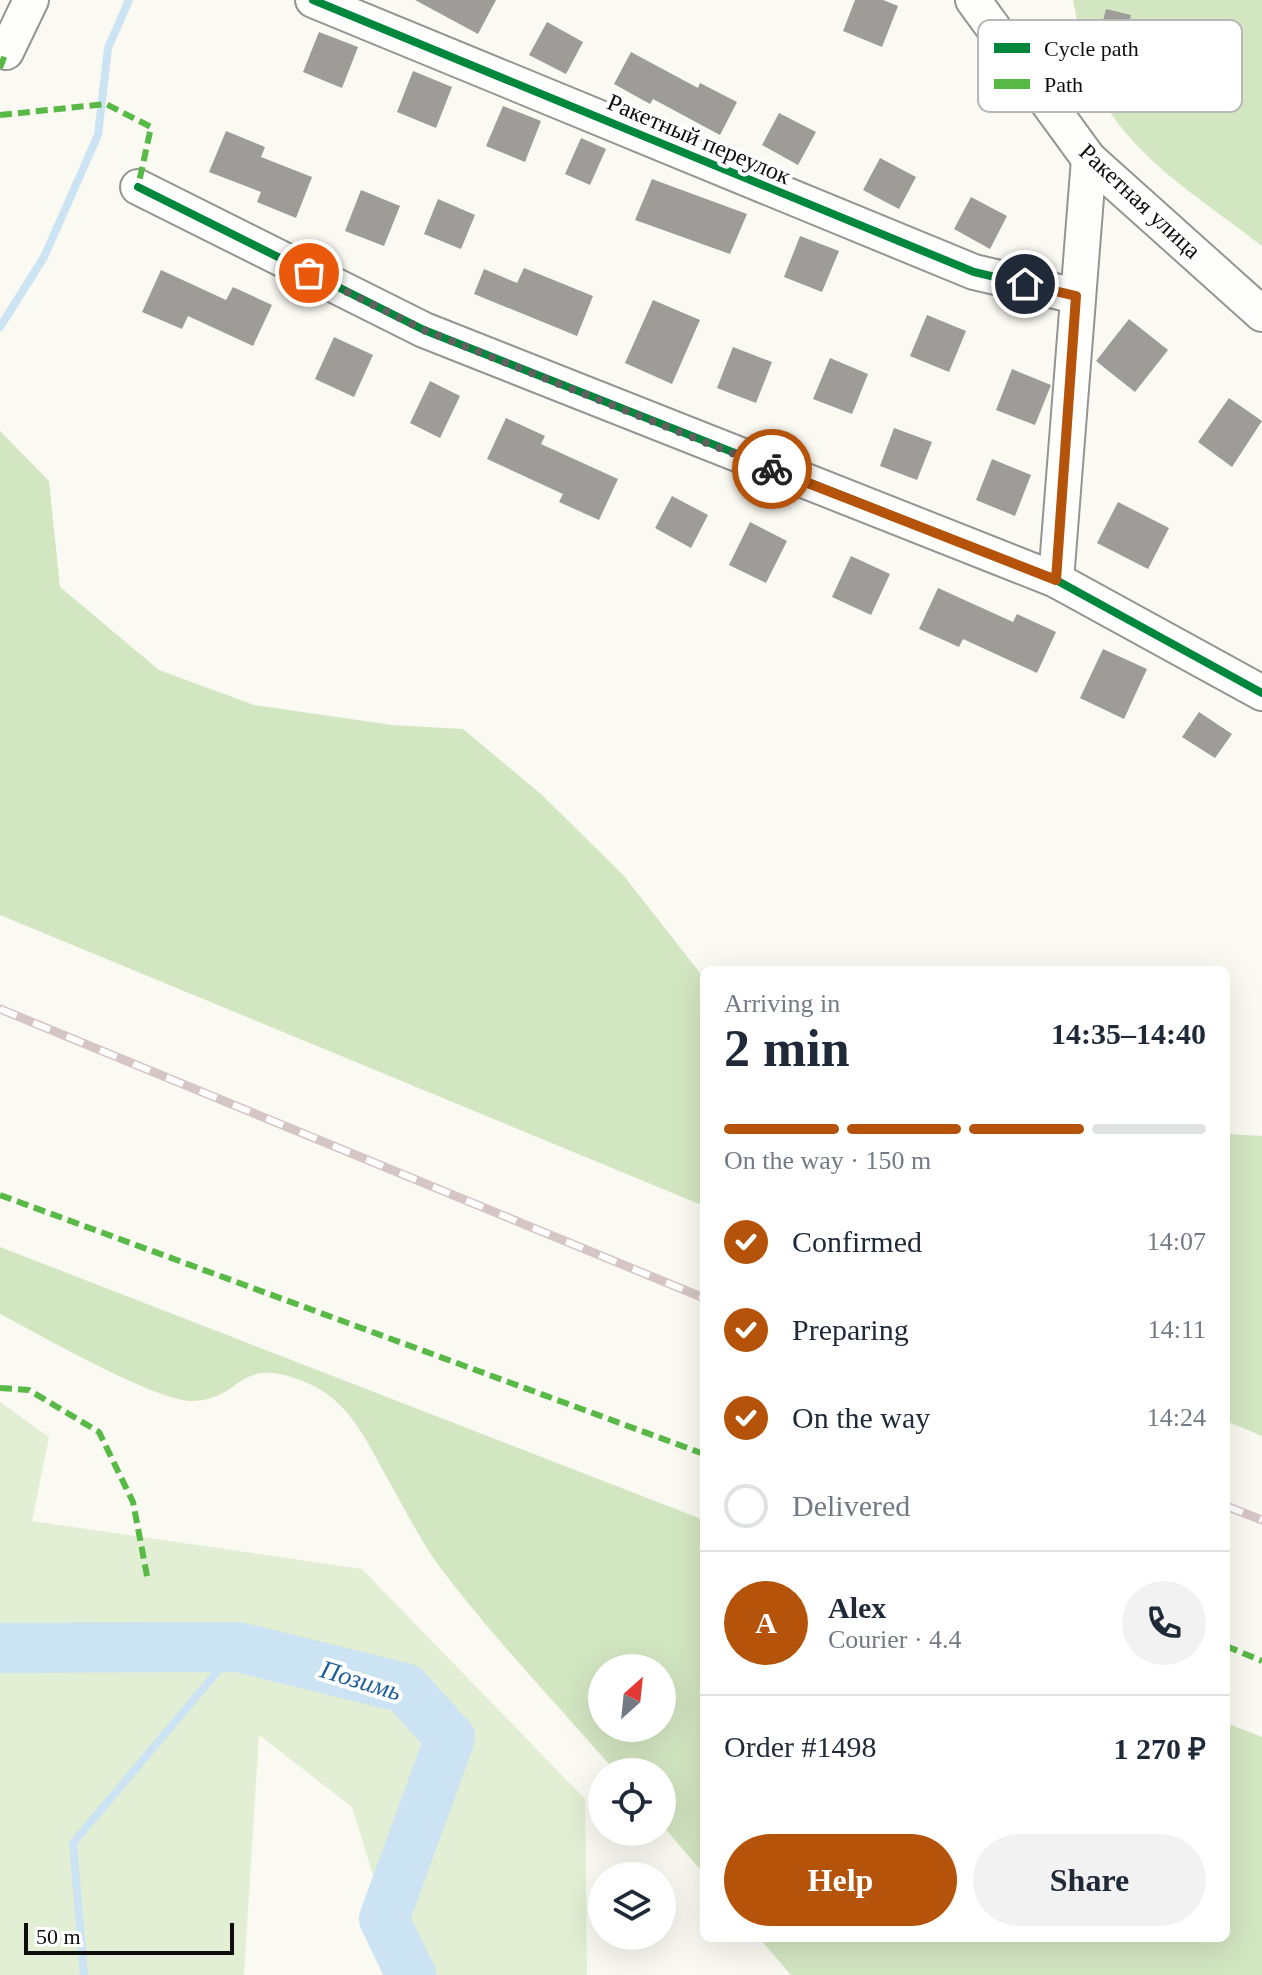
<!DOCTYPE html>
<meta charset="utf-8">
<style>
:root{--surface:#fff;--page:#f2f2f3;--text:#1f2937;--muted:#747a83;--line:#e0e1e3;--accent:#b45309}
body{margin:0;font-family:"Times New Roman",serif;background:var(--page);color:var(--text);height:100vh;display:flex;flex-direction:column;font-size:30px;white-space:nowrap}
*{box-sizing:border-box;margin:0}
p{font-size:26px;color:var(--muted)}
.icon{flex:none;width:44px;height:44px;fill:none;stroke:currentColor;stroke-width:2;stroke-linecap:round;stroke-linejoin:round}
.map{position:relative;flex:1;overflow:hidden}
.side{position:absolute;left:700px;top:966px;width:530px;height:976px;display:flex;flex-direction:column;background:var(--surface);border-radius:12px;box-shadow:0 8px 32px #0002}
.side>*{flex:none}
.needle{width:52px;rotate:27deg}
.buttons{position:absolute;left:588px;top:1654px;display:grid;gap:16px}
.buttons a{display:grid;place-items:center;width:88px;height:88px;border-radius:50%;background:var(--surface);box-shadow:0 8px 32px #0002;font-size:40px}
.scale{position:absolute;left:24px;bottom:20px;width:210px;box-sizing:border-box;padding-left:8px;border:4px solid #0e0e0e;border-top:0;font-size:22px;line-height:28px;white-space:nowrap;color:#0e0e0e;-webkit-text-stroke:6px #fff;paint-order:stroke}
.pin{position:absolute;display:grid;place-items:center;width:68px;height:68px;color:#fff;margin:-34px;border:4px solid #fff;border-radius:50%;box-shadow:0 2px 8px #0007}
.courier{position:absolute;display:grid;place-items:center;width:80px;height:80px;margin:-40px;border:6px solid #b45309;border-radius:50%;background:#fff;color:#222;box-shadow:0 2px 10px #0007}
.summary em{font-style:normal;font-weight:800}
.summary div{display:flex;flex-direction:column-reverse}
.summary{display:flex;align-items:center;justify-content:space-between;height:136px;padding:0 24px}
h1{font-size:52px;font-weight:800;line-height:60px}
.bar{display:grid;grid-template-columns:repeat(4,1fr);gap:12px 8px;align-content:center;height:96px;padding:0 24px}
.bar i{height:10px;border-radius:6px;background:var(--line)}
.bar .current{background:var(--accent)}
.bar p{grid-column:span 4}
.line{display:flex;align-items:center;gap:20px;padding:0 24px;border-top:2px solid var(--line)}
.line div{flex:1}
.round{display:grid;place-items:center;flex:none;width:84px;height:84px;border-radius:42px;background:var(--page)}
ol{padding:0 24px;list-style:none}
li{display:flex;align-items:center;gap:24px;height:88px}
li p{margin-inline-start:auto}
li .icon{padding:8px;border-radius:50%;background:var(--accent);color:#fff;stroke-width:4}
li:last-child{color:var(--muted)}
li i{width:44px;height:44px;border:4px solid var(--line);border-radius:50%}
.cta{display:flex;gap:16px;margin-top:auto;padding:16px 24px}
.cta a{flex:1;height:92px;border-radius:48px;background:var(--accent);color:#fff;font-size:32px;font-weight:800;line-height:92px;text-align:center}
.cta a+a{background:var(--page);color:var(--text)}
.map>svg:first-child{display:block}
.green{fill:#e2efd4}
.forest{fill:#d3e6c2;fill-rule:evenodd}
.lines{fill:none;stroke-linecap:round;stroke-linejoin:round}
.stream{stroke:#cbe3f2;stroke-width:8}
.river{stroke:#cbe3f2;stroke-width:50}
.building{fill:#9e9c98}
.minor-casing{stroke:#949491;stroke-width:38}
.minor{stroke:#fefefd;stroke-width:34}
.rail-casing{stroke:#d5c6c5;stroke-width:9}
.rail{stroke:#fff;stroke-width:6;stroke-dasharray:18;stroke-linecap:butt}
.quiet{stroke:#58b947;stroke-width:6;stroke-dasharray:12 6;stroke-linecap:butt}
.cycleway-casing{stroke:#fff;stroke-width:13}
.cycleway{stroke:#00873e;stroke-width:8}
.done{stroke:#61605e;stroke-width:8;stroke-dasharray:0 14.4}
.route{stroke:#b45309;stroke-width:10}
.labels{text-anchor:middle;stroke-width:8;stroke-linejoin:round;paint-order:stroke}
.street-label{font-size:24px;fill:#0e0e0e;stroke:#fff}
.water-label{font-size:26px;font-style:italic;fill:#1e5d98;stroke:#fff}
.key{fill:#fff;stroke:#b7b7b7;stroke-width:2}
.key-label{font-size:22px;fill:#0e0e0e}
</style>
<div class="map">
<svg width="1262" height="1975" viewBox="0 0 1262 1975">
<rect width="100%" height="100%" fill="#faf9f2"/>
<!-- green -->
<path class="green" d="M0,1402L49,1437L32,1521L362,1569L585,1799L587,1975H404L352,1807L259,1735L244,1975H0Z"/>
<!-- forest -->
<g class="forest">
<path d="M1073,0H1262V246C1204,200 1125,155 1095,84C1085,58 1078,27 1073,0Z"/>
<path d="M0,431L49,481L60,587L159,670L254,705L392,725L463,729L542,795L624,876L704,978V1206L0,915Z"/>
<path d="M1226,1134L1262,1136V1436L1226,1421Z"/>
<path d="M0,1247L704,1520V1874L662,1825V1772H616C558,1705 495,1640 442,1570C420,1541 404,1507 386,1476C365,1438 348,1399 305,1382C236,1354 244,1399 193,1401C156,1402 39,1334 0,1314ZM602,1668H662V1728H602Z"/>
<path d="M1226,1723L1262,1737V1975H791L759,1938H1226Z"/>
</g>
<g class="lines">
<!-- stream -->
<g class="stream">
<path d="M0,327L44,257L98,135L108,48L129,0"/>
<path d="M84,1975L73,1843L238,1647"/>
</g>
<!-- river -->
<path class="river" d="M0,1648L238,1647L405,1688L450,1738L384,1919L411,1975"/>
</g>
<!-- building -->
<g class="building">
<path d="M415,0H496L478,34Z"/>
<path d="M855,0H883L898,6L882,47L843,31Z"/>
<path d="M1106,9L1131,15L1124,42L1099,36Z"/>
<path d="M547,22L583,42L566,74L529,55Z"/>
<path d="M319,32L358,47L342,88L303,72Z"/>
<path d="M631,52L698,88L700,83L737,102L720,135L653,99L650,104L614,84Z"/>
<path d="M413,71L452,87L436,128L397,112Z"/>
<path d="M503,106L541,121L525,162L486,146Z"/>
<path d="M779,113L816,132L798,165L762,145Z"/>
<path d="M226,131L265,147L261,157L312,177L296,218L257,202L261,192L209,172Z"/>
<path d="M581,138L606,149L590,185L565,174Z"/>
<path d="M880,158L916,177L899,209L863,190Z"/>
<path d="M652,179L747,214L730,254L635,220Z"/>
<path d="M361,190L400,206L384,246L345,231Z"/>
<path d="M971,197L1007,216L990,249L954,229Z"/>
<path d="M438,199L475,215L461,249L424,234Z"/>
<path d="M800,236L839,251L822,292L784,277Z"/>
<path d="M524,268L593,296L577,336L474,294L484,269L517,283Z"/>
<path d="M161,270L226,300L233,287L272,305L253,346L188,316L182,329L142,312Z"/>
<path d="M653,300L700,320L672,384L625,363Z"/>
<path d="M927,315L966,331L949,372L910,356Z"/>
<path d="M1129,319L1168,350L1135,392L1096,361Z"/>
<path d="M334,337L373,355L354,397L315,379Z"/>
<path d="M733,347L772,362L756,403L717,388Z"/>
<path d="M830,358L868,374L852,414L813,399Z"/>
<path d="M1012,369L1051,385L1035,425L996,410Z"/>
<path d="M430,381L460,396L440,438L410,423Z"/>
<path d="M1229,398L1262,421L1232,467L1198,442Z"/>
<path d="M506,418L545,436L541,444L618,479L599,520L559,502L563,494L487,459Z"/>
<path d="M894,428L932,442L917,480L880,466Z"/>
<path d="M992,459L1031,475L1015,516L976,500Z"/>
<path d="M672,496L708,515L691,548L655,528Z"/>
<path d="M1118,502L1169,528L1148,569L1097,543Z"/>
<path d="M750,522L787,541L766,583L729,565Z"/>
<path d="M851,556L890,574L871,615L832,597Z"/>
<path d="M938,588L1013,622L1017,614L1056,632L1037,673L963,639L959,647L919,629Z"/>
<path d="M1103,649L1147,669L1124,719L1080,698Z"/>
<path d="M1199,712L1232,734L1215,758L1182,737Z"/>
</g>
<g class="lines">
<!-- minor casing -->
<g class="minor-casing">
<g id="minor">
<path d="M313,0L974,272L1076,296"/>
<path d="M973,0L1089,159L1262,314"/>
<path d="M0,49L6,52L31,0"/>
<path d="M138,187L424,330L1056,580L1262,693"/>
<path d="M1056,580L1089,159"/>
</g>
</g>
<!-- minor -->
<use href="#minor" class="minor"/>
<!-- rail casing -->
<g class="rail-casing">
<g id="rail">
<path d="M0,1009L704,1298"/>
<path d="M1226,1506L1262,1520"/>
</g>
</g>
<!-- rail -->
<use href="#rail" class="rail"/>
<!-- quiet -->
<g class="quiet">
<path d="M0,68L6,52"/>
<path d="M0,115L106,104L151,127L138,187"/>
<path d="M0,1195L704,1454"/>
<path d="M0,1388L29,1390L99,1432L133,1502L148,1581"/>
<path d="M1226,1646L1262,1661"/>
</g>
<!-- cycleway casing -->
<g class="cycleway-casing">
<g id="cycleway">
<path d="M313,0L974,272L1076,296"/>
<path d="M138,187L424,330L1056,580L1262,693"/>
</g>
</g>
<!-- cycleway -->
<use href="#cycleway" class="cycleway"/>
</g>
<g class="lines">
<!-- done -->
<path class="done" d="M309,273L424,330L772,469"/>
<!-- route -->
<path class="route" d="M772,469L1056,580L1076,296L1025,284"/>
</g>
<g class="labels">
<!-- street labels -->
<g class="street-label">
<text transform="translate(699 139) rotate(23)" y="8">Ракетный переулок</text>
<text transform="translate(1140 201) rotate(43)" y="8">Ракетная улица</text>
</g>
<!-- water labels -->
<g class="water-label">
<text transform="translate(361 1680) rotate(17)" y="9">Позимь</text>
</g>
</g>
<!-- legend -->
<rect x="978" y="20" width="264" height="92" rx="12" class="key"/>
<rect x="994" y="43" width="36" height="10" fill="#00873e"/>
<rect x="994" y="79" width="36" height="10" fill="#58b947"/>
<g class="key-label">
<text x="1044" y="56">Cycle path</text>
<text x="1044" y="92">Path</text>
</g>
</svg>
<div class="buttons">
<a><svg class="needle" viewBox="-14 -14 28 28"><path d="M0-13l5 13h-10z" fill="#e53935"/><path d="M0 13l5-13h-10z" fill="#747a83"/></svg></a>
<a><svg class="icon" aria-label="locate" viewBox="0 0 24 24"><circle cx="12" cy="12" r="6"/><path d="M12 2v4M12 18v4M2 12h4M18 12h4"/></svg></a>
<a><svg class="icon" aria-label="layers" viewBox="0 0 24 24"><path d="M12 4l9 5-9 5-9-5zM3 14l9 5 9-5"/></svg></a>
</div>
<div class="scale">50 m</div>
<div class="pin" style="left:309px;top:273px;background:#ea580c"><svg class="icon" aria-label="bag" viewBox="0 0 24 24"><path d="M5 8h14l-1 12H6zM9 8a3 3 0 0 1 6 0"/></svg></div>
<div class="pin" style="left:1025px;top:284px;background:#1f2937"><svg class="icon" aria-label="home" viewBox="0 0 24 24"><path d="M3 11l9-7 9 7M6 9v11h12V9"/></svg></div>
<div class="courier" style="left:772px;top:469px"><svg class="icon" aria-label="bike" viewBox="0 0 24 24"><circle cx="6" cy="16" r="4"/><circle cx="18" cy="16" r="4"/><path d="M6 16l4-8h5l3 8M10 8l3 8H6M13 5h3"/></svg></div>
<section class="side">
<div class="summary"><div><h1>2 min</h1><p>Arriving in</p></div><em>14:35–14:40</em></div>
<div class="bar"><i class="current"></i><i class="current"></i><i class="current"></i><i></i><p>On the way · 150 m</p></div>
<ol>
<li><svg class="icon" aria-label="check" viewBox="0 0 24 24"><path d="M5 12l5 5 9-10"/></svg>Confirmed<p>14:07</p></li>
<li><svg class="icon" aria-label="check" viewBox="0 0 24 24"><path d="M5 12l5 5 9-10"/></svg>Preparing<p>14:11</p></li>
<li><svg class="icon" aria-label="check" viewBox="0 0 24 24"><path d="M5 12l5 5 9-10"/></svg>On the way<p>14:24</p></li>
<li><i></i>Delivered</li>
</ol>
<div class="line" style="height:144px"><b class="round" style="background:var(--accent);color:#fff">A</b><div><b>Alex</b><p>Courier · 4.4</p></div><a class="round"><svg class="icon" aria-label="phone" viewBox="0 0 24 24"><path d="M5 4h4l2 5-3 2q2 4 5 5l2-3 5 2v4C11 20 4 13 5 4z"/></svg></a></div>
<div class="line" style="height:104px"><div>Order #1498</div><b>1 270 ₽</b></div>
<div class="cta"><a>Help</a><a>Share</a></div>
</section>
</div>
